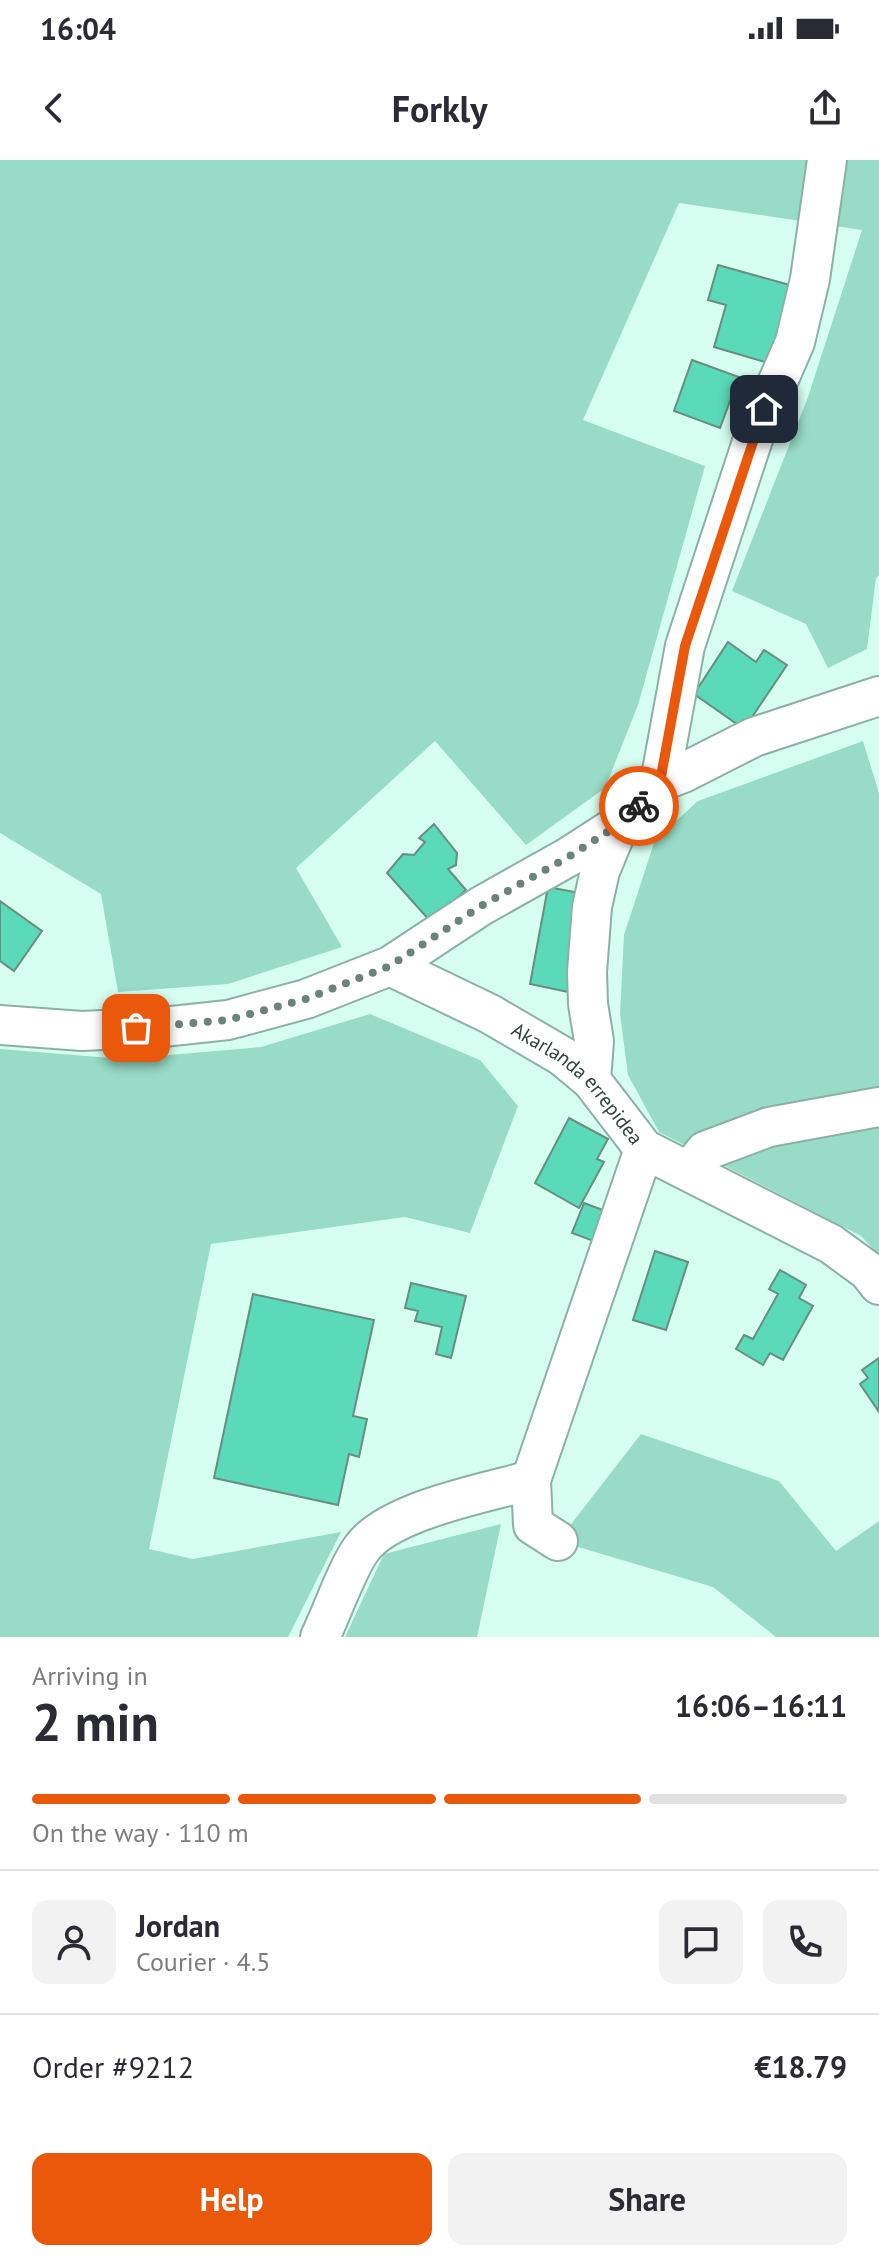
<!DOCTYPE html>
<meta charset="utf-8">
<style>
:root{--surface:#fff;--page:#f2f2f3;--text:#2b2b33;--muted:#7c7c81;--line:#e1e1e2;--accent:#ea580c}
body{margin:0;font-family:"PT Sans",sans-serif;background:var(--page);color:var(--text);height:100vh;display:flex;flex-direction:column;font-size:30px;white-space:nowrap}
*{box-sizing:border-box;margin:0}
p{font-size:26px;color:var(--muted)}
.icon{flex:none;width:44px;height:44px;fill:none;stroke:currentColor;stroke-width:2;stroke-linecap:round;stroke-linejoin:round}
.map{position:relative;height:1477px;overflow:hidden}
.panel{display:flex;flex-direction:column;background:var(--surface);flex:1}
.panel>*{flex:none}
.pin{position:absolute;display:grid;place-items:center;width:68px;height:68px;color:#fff;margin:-34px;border-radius:16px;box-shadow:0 4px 12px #0006}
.courier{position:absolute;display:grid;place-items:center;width:80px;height:80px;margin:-40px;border:6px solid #ea580c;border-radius:50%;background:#fff;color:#222;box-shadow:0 2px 10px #0007}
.head em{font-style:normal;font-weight:800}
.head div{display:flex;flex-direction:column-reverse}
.head{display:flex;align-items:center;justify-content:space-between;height:136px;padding:0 32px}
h1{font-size:52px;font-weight:800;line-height:60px}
.bar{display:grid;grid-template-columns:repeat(4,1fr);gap:12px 8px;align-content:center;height:96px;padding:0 32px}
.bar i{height:10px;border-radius:6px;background:var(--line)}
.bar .on{background:var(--accent)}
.bar p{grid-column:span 4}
.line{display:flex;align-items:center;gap:20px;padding:0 32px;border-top:2px solid var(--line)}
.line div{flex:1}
.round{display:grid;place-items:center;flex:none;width:84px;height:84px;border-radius:16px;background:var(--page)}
.cta{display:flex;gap:16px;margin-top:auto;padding:16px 32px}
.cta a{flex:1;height:92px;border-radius:16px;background:var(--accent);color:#fff;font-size:32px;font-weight:800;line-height:92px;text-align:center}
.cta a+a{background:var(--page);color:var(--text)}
.status{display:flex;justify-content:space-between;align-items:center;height:56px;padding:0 40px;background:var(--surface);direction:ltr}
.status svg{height:22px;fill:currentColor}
header{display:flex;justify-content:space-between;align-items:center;height:104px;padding:0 32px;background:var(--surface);font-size:36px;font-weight:800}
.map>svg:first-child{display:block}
.green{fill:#98dcc7}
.building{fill:#5adab8;stroke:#688d81;stroke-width:2}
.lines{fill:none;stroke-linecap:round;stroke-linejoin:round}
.minor-casing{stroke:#8bb1a4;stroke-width:42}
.minor{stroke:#fff;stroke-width:38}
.done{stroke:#6b847b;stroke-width:8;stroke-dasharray:0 14.4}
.route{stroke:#ea580c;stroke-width:10}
.labels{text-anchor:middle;stroke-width:6;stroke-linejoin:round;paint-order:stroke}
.street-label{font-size:20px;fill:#31413c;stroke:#fff}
</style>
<div class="status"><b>16:04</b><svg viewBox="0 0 49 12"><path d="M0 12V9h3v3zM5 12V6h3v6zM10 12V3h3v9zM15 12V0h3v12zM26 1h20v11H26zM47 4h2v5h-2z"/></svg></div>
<header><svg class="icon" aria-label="back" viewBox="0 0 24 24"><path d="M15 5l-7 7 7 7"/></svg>Forkly<svg class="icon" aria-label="share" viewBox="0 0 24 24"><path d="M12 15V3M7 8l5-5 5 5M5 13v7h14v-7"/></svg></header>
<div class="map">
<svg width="879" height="1477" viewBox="0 0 879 1477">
<rect width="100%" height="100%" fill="#d7fff1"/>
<!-- green -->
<g class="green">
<path d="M0,0H879V415L876,418L867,489L828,508L806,464L732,431L808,237L862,70L679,43L583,260L705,306L638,545L605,628L526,685L435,581L296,708L342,787L228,824L118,832L101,734L0,673Z"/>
<path d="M863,581L879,633V1095L861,1076L659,972L628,915L620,854L624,775L655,680L698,641Z"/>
<path d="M370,854L480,900L518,946L470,1073L405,1057L211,1084L149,1389L193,1399L341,1372L288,1477H0V889L123,899L261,887Z"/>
<path d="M641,1274L779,1321L836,1391L879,1361V1477H776L713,1427L558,1381Z"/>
<path d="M501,1364L477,1477H345L384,1394Z"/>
</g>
<!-- building -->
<g class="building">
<path d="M718,105L804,129L782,207L714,187L726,145L708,140Z"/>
<path d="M692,200L739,217L720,268L674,251Z"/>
<path d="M728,482L756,502L764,490L787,505L744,569L694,534Z"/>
<path d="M434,664L457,693L456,705L448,709L466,730L431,762L387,713L403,694L414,695L425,682L419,678Z"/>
<path d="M548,727L580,733L573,833L530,824Z"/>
<path d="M0,741L42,771L14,811L0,801Z"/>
<path d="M569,958L608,979L597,999L604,1002L579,1048L535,1023Z"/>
<path d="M584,1043L611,1053L599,1083L572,1073Z"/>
<path d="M655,1091L688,1102L666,1170L633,1160Z"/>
<path d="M780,1110L806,1125L799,1138L813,1146L783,1200L770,1193L763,1205L736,1189L744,1175L753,1179L778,1134L769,1129Z"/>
<path d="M411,1123L466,1136L451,1198L436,1194L442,1167L415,1161L418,1151L405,1148Z"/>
<path d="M253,1134L374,1160L353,1256L367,1259L359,1297L349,1294L338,1345L214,1318Z"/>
<path d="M879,1198V1252L860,1224L868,1218L862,1210Z"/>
</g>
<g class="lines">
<!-- minor casing -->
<g class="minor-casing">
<g id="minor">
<path d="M660,622L685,486L753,279L795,182L810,119L827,0"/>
<path id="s1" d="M390,806L490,854L562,896L591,920L644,989L831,1084L868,1111L879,1125"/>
<path d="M0,865L82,871L163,867L228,860L306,839L390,806L481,746L570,696L615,667L634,652L660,622L683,613L754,577L879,536"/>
<path d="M591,920L594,881L588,844L587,812L592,747L600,711L614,677L615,667"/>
<path d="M689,1011L705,991L769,967L879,947"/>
<path d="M558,1381L533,1365L531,1320L644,989"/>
<path d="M320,1477C332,1453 347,1408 362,1388C390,1350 486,1333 531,1320"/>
</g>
</g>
<!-- minor -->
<use href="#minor" class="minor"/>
</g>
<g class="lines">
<!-- done -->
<path class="done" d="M136,868L228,860L306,839L390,806L481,746L570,696L615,667L639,646"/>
<!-- route -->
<path class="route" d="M639,646L660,622L685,486L764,249"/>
</g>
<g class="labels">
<!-- street labels -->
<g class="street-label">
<text dy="7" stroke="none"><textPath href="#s1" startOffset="224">Akarlanda errepidea</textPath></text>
</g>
</g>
</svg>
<div class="pin" style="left:136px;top:868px;background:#ea580c"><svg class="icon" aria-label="bag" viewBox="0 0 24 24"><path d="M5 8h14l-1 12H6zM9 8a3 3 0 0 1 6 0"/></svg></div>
<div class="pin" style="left:764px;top:249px;background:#1f2937"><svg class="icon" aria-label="home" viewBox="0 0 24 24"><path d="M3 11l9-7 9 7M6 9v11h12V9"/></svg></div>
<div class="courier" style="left:639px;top:646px"><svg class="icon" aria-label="bike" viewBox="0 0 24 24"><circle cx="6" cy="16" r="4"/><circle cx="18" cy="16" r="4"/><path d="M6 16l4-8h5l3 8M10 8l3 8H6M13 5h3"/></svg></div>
</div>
<section class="panel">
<div class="head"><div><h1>2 min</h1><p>Arriving in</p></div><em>16:06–16:11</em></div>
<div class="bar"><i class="on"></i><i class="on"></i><i class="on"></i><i></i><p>On the way · 110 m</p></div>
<div class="line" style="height:144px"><a class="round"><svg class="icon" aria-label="person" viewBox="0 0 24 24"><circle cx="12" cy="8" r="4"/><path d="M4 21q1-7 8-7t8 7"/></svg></a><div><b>Jordan</b><p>Courier · 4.5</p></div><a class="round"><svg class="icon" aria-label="chat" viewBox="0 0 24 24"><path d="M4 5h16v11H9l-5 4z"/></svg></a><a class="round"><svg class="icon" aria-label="phone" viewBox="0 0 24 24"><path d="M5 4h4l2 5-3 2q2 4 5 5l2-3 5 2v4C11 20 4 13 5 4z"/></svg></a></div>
<div class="line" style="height:104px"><div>Order #9212</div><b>€18.79</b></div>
<div class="cta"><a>Help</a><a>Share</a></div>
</section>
